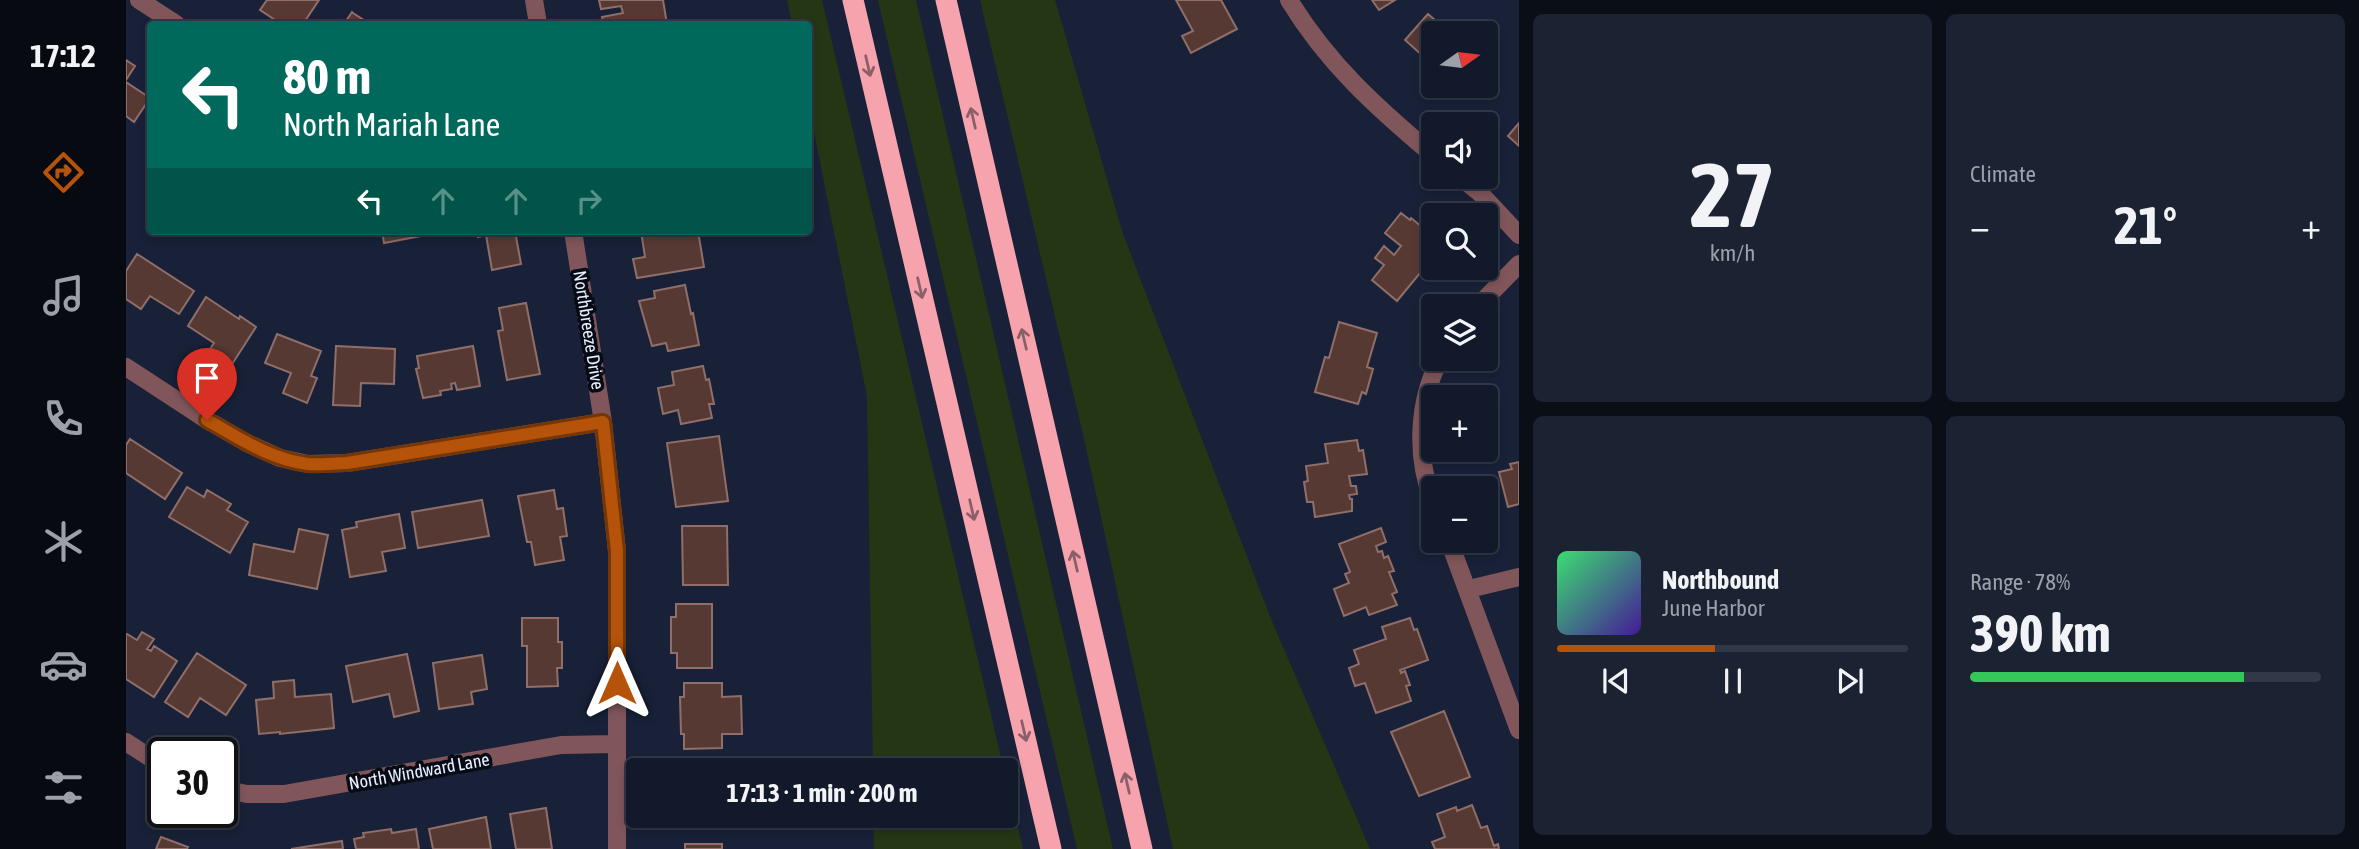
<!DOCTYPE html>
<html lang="en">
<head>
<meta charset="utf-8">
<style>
  :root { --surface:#12192a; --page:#1b2232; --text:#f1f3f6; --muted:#9ca0a8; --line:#313847; --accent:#b45309 }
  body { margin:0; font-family:"Asap Condensed",sans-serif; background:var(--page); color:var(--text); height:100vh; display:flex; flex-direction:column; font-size:26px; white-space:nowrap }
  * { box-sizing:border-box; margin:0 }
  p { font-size:23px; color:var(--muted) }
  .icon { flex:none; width:38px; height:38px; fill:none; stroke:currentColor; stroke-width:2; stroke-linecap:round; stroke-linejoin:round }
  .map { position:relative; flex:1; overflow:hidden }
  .details { display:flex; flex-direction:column; gap:14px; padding:14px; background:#0a0e17; width:840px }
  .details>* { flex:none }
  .banner { position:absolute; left:21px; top:21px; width:665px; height:214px; border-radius:7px; box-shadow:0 4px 10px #0003,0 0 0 2px var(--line); background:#00695c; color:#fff; overflow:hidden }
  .needle { width:46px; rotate:76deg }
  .fabs { position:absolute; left:1295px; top:21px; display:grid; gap:14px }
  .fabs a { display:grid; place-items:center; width:77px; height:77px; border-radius:7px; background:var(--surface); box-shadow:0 4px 10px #0003,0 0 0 2px var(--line); font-size:35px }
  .speed { position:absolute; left:21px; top:737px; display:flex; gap:14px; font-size:35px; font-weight:700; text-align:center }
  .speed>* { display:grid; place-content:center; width:91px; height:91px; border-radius:50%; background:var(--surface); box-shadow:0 4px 10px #0003,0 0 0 2px var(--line); line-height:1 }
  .speed .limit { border:4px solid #111; border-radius:10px; background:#fff; color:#111 }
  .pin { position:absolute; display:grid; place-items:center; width:60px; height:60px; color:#fff; margin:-72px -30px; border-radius:50% 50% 50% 0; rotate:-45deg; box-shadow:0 0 7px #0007 }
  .pin .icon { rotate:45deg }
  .me { position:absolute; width:77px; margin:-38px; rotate:0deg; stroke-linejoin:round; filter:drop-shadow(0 0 5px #0008) }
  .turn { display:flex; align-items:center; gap:24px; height:147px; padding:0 21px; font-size:32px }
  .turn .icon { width:91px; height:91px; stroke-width:2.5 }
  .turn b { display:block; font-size:49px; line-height:60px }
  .lanes { display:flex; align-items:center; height:66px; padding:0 21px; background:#0003; justify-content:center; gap:35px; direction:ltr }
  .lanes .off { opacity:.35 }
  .big { font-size:52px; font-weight:700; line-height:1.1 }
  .details .widget { flex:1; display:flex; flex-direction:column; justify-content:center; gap:10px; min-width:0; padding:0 24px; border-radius:10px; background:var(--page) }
  .details .dial { align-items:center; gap:0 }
  .dial b { font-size:91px; line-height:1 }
  .song { display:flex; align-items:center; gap:21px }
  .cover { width:84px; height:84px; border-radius:10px; background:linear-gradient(135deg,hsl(140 70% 55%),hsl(260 70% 35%)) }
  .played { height:7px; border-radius:4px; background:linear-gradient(90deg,var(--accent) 45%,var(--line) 45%) }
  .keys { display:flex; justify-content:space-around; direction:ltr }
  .heat { display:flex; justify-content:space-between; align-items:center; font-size:38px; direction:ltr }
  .charge { height:10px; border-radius:5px; background:linear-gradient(90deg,#34c759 78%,var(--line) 0) }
  .details .tiles { flex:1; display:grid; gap:14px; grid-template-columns:repeat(2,1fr) }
  .trip { position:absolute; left:500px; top:758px; width:392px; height:70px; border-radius:7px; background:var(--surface); box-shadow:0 4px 10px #0003,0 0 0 2px var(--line); font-weight:700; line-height:70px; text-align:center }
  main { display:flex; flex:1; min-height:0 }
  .dock { display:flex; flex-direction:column; width:126px; justify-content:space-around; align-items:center; background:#070a11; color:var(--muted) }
  .dock .icon { width:49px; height:49px }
  .dock .active { color:var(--accent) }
  .dock b { font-size:32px; color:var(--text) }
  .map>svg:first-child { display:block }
</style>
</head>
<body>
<main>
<nav class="dock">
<b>17:12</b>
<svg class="icon active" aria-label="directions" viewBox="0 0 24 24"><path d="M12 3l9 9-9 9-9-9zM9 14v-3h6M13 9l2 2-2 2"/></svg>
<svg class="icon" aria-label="music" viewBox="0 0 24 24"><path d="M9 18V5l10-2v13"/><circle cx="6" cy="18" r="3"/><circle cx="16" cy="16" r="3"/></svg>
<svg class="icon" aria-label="phone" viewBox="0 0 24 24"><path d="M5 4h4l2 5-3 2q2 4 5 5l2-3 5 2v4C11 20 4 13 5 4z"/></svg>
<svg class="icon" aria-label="climate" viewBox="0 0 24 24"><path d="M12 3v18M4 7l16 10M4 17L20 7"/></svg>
<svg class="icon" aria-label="car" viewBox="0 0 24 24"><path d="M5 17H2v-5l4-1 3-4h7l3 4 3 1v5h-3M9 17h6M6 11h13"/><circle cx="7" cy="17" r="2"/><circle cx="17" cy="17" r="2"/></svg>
<svg class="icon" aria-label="filters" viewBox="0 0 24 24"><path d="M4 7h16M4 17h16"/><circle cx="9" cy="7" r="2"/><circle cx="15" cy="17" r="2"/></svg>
</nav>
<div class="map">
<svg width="1393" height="849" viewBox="0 0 1393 849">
  <rect width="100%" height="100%" fill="#182138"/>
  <!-- green -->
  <path fill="#253615" d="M661 0H696L878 770H747L741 396 683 107 682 24H666Z
    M752 0H790L987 849H951Z
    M854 0H929L997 234 1145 619 1244 849H1047L959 443Z
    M880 779 897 849H748L747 816H880Z"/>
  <!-- building -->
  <path fill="#573934" stroke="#906e69" stroke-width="2" d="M141 0H193L177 24 147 23 149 20 134 10Z
    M473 0H537L541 24H478L476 17 497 13 495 6 475 9Z
    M1050 0H1095L1111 29 1065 53 1056 36 1067 31Z
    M1246 0H1269L1253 10Z
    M226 12 227 13 244 24H218Z
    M1302 14 1324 33H1307V65L1279 40Z
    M0 60 9 66 0 80Z
    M0 82 24 98 8 122 0 116Z
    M1393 123V146L1382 136Z
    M1275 213 1284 220 1285 218 1307 236V251L1301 259 1304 261 1271 301 1246 280 1258 265 1249 258 1258 246 1268 255 1275 246 1259 233Z
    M256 231H321L258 243Z
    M351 231H389L395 264 366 270 360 235 352 237Z
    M502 231H572L578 267 511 278 507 259 519 257 515 231 502 233Z
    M11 254 68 291 53 314 24 296 15 309 0 299V271Z
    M559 285 565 314 567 313 573 345 542 351 540 343 526 346 513 301 529 298 528 291Z
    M80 297 113 319 114 316 130 327 103 369 80 355 88 343 62 326Z
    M400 303 414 374 381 380 372 331 377 330 373 308Z
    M1213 322 1251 333 1241 367 1247 369 1240 394 1236 392 1232 404 1189 392 1199 357 1203 358Z
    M151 334 195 351 185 376 191 378 181 403 157 393 165 373 139 363Z
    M210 346 269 349 268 384 235 383 234 406 207 405Z
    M347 346 354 386 331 390 329 383 325 384 326 389 314 391 315 395 297 398 290 369 293 368 291 356Z
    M577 366 580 380 583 379 588 404H583L586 418 555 424 552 410 537 414 532 388 548 385 546 372Z
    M593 436 602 501 550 507 541 443Z
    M4 439 56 473 39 499 0 473V445Z
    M1231 440 1233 451 1237 450 1241 474 1223 476 1225 486H1230L1231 494 1223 495 1224 499H1226V511L1189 517 1187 502H1181L1178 482 1182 481 1180 466 1202 463 1199 444Z
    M1393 462V504L1382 507 1373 472 1386 469 1384 464Z
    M61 487 78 497 81 490 105 504 101 510 122 522 104 553 43 517Z
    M428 490 431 509 437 508 441 536 434 537 438 560 409 565 405 542H401L392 496Z
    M356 500 363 536 292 548 286 512Z
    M273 514 279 548 256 552 260 571 224 577 216 530 231 527 230 522Z
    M556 526H601L602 585H557Z
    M1255 528 1260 542 1250 546 1252 552 1256 551 1258 558 1262 556 1268 571 1263 572 1271 592 1266 594 1271 605 1243 615 1240 607 1218 616 1208 589 1223 583 1219 574 1224 572 1213 544Z
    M173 529 202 535 191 589 123 575 128 544 168 552Z
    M550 604H586V668H551V653H545V617H550Z
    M396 618H432V642H436V668H431L432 686 401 687V646H396Z
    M1284 618 1288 630 1291 629 1302 660 1274 670 1275 673 1279 671 1284 685 1280 686 1285 701 1250 713 1239 683 1229 686 1223 668 1233 664 1228 650 1260 639 1256 627Z
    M16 632 28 639 21 649 25 651 28 646 51 661 28 697 0 679V635L1 634 11 640Z
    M71 653 120 685 100 715 74 698 62 717 39 702Z
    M281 654 293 711 268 717 263 694 227 702 220 666Z
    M356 655 361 689 345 692 347 704 313 709 307 663Z
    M168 680 169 697 205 694 208 728 154 734V732L133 734 130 700 148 698 147 682Z
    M558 683H596V697L615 696 616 734H596V748L558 749V734H555L554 697H558Z
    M1318 711 1344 777 1293 796 1265 732Z
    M559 763H596V770H559Z
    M1346 805 1355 828 1361 826 1368 846 1372 844 1373 849H1309L1306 842 1319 837 1311 814 1330 807 1331 811Z
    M420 808 426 849H390L384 814Z
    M559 816H597V828L559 829Z
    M360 817 365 849H307L303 829Z
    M265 829 266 833 290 829 293 849H230L228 839 238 837 237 833Z
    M35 837 62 847 61 849H30Z
    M216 841 217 849H165Z
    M559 844H596V849H559Z"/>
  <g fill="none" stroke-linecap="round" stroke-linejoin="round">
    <!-- minor -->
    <path stroke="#80565a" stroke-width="18" d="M13 0 50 24
      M408 0 412 24
      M1163 0C1202 64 1250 107 1307 155
      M1334 177 1354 193 1393 235
      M447 231 477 422 491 551V849
      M1352 306 1393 264
      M0 367 81 420 121 443 154 458 182 464 221 463 477 422
      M1307 501C1289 456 1292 401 1314 359
      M1323 541 1393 730
      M1343 589 1393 577
      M0 742 37 766
      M96 789 121 794H158L435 745 490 744"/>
    <!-- highway -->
    <path stroke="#f7a3ad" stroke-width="21" d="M727 0 925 849
      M820 0 1016 849"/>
  </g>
  <!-- one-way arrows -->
  <defs><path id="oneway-shaft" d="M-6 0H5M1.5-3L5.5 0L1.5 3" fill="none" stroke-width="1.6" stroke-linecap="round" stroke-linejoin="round" transform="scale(1.75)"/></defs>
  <g stroke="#8b5f69">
    <use href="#oneway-shaft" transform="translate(742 66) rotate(77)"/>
    <use href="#oneway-shaft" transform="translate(847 118) rotate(-103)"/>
    <use href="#oneway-shaft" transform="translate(794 288) rotate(77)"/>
    <use href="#oneway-shaft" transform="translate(898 339) rotate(-103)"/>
    <use href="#oneway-shaft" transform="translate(846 510) rotate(77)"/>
    <use href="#oneway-shaft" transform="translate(949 561) rotate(-103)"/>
    <use href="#oneway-shaft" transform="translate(898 731) rotate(77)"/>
    <use href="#oneway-shaft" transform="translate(1001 783) rotate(-103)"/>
  </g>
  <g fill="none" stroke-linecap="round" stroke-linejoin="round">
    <!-- route casing -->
    <g stroke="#753606" stroke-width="18">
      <path id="route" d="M81 420C113 438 145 460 182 464 195 465 208 463 221 463L477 422 491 551V683"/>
    </g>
    <!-- route -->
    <use href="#route" stroke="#b45309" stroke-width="12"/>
  </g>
  <g text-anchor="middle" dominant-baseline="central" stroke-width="7" stroke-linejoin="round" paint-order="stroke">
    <!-- street labels -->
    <g font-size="18" fill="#e8f0ff" stroke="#070b15">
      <text transform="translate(463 330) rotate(81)">Northbreeze Drive</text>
      <text transform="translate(293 771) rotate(-10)">North Windward Lane</text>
    </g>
  </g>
</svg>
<div class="fabs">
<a><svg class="needle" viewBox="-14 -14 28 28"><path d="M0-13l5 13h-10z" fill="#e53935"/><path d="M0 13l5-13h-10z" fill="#9ca0a8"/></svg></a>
<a><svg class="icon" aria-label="sound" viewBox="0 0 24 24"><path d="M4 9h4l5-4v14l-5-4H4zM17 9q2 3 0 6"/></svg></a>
<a><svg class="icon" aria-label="search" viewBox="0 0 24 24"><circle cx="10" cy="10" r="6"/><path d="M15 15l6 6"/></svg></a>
<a><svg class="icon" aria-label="layers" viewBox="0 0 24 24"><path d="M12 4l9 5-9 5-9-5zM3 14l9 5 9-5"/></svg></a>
<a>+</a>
<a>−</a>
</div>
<div class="speed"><div class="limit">30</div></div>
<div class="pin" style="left:81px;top:420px;background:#d93025"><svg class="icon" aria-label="arrive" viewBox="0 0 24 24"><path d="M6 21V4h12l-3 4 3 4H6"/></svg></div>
<svg class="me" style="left:491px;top:683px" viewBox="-20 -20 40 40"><path d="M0-17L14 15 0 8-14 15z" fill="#b45309" stroke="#fff" stroke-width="4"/></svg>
<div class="trip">17:13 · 1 min · 200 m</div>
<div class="banner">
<div class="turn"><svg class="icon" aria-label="left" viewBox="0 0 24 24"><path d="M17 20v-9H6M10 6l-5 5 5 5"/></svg><div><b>80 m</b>North Mariah Lane</div></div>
<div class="lanes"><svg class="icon" aria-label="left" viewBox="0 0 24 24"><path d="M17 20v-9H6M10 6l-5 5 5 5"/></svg><svg class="icon off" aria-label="ahead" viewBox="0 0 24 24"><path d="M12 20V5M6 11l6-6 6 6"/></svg><svg class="icon off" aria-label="ahead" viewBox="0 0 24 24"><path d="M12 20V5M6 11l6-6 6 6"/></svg><svg class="icon off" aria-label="right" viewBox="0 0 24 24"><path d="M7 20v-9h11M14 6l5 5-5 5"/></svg></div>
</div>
</div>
<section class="details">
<div class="tiles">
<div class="widget dial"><b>27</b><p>km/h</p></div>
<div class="widget"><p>Climate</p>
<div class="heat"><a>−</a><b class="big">21°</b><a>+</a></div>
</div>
<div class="widget">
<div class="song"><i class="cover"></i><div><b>Northbound</b><p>June Harbor</p></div></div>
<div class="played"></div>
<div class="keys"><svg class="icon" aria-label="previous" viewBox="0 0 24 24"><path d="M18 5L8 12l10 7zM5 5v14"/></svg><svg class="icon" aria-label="pause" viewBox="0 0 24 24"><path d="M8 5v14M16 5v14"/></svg><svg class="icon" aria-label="next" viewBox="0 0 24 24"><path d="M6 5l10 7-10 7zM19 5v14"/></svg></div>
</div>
<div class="widget"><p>Range · 78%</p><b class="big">390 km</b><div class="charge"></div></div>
</div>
</section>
</main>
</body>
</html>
